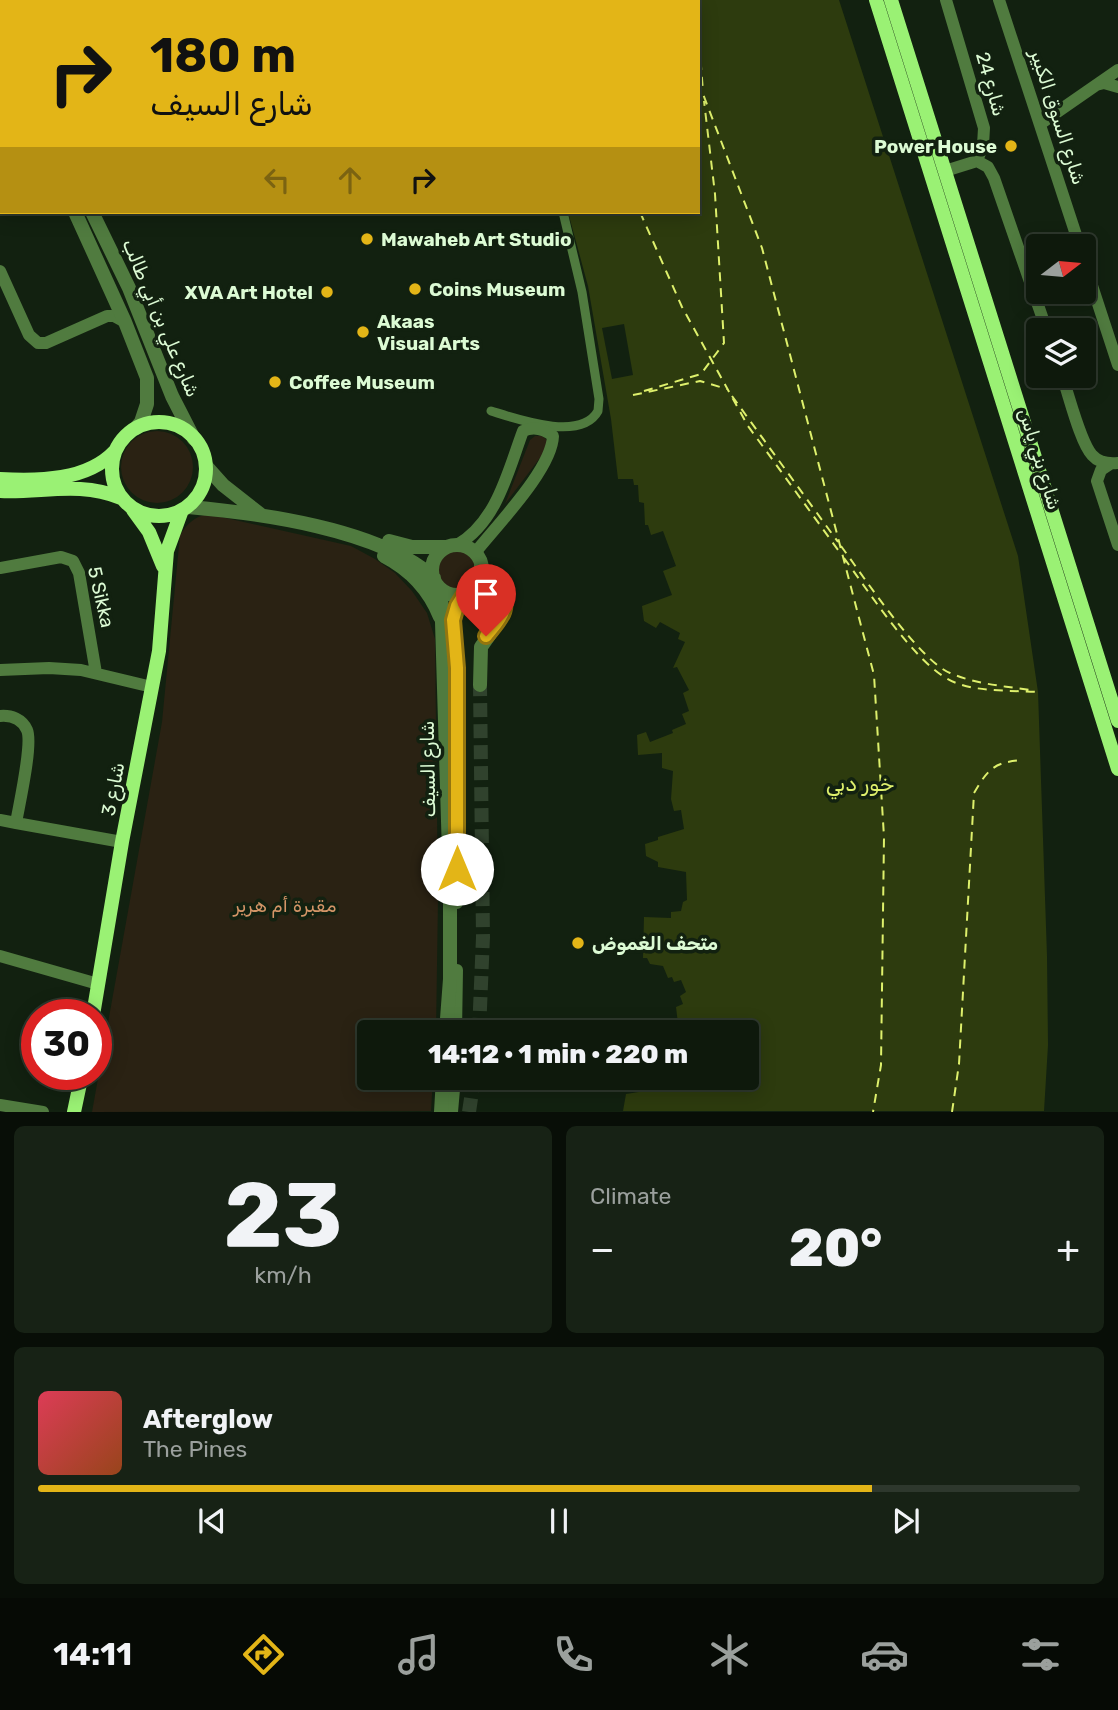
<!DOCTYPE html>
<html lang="en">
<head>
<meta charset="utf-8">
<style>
  :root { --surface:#0e190c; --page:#172215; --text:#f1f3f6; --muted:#9ba09d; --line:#2e382d; --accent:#e3b517 }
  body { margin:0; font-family:Rubik,Vazirmatn,sans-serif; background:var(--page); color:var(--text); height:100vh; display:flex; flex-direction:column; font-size:26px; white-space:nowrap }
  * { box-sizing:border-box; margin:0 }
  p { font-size:23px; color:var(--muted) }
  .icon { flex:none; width:38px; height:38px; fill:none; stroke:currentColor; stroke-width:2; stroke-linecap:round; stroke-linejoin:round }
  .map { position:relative; height:1112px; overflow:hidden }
  .details { display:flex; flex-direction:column; gap:14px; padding:14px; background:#080e07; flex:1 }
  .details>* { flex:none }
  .hud { position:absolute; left:0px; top:0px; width:700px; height:214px; box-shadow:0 4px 18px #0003,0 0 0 2px var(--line); background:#e3b517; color:#111; overflow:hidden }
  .needle { width:46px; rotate:74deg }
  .buttons { position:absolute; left:1026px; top:234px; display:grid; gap:14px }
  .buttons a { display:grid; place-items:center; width:70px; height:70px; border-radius:7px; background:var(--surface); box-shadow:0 4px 18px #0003,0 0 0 2px var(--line); font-size:35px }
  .speed { position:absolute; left:21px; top:999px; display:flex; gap:14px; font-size:35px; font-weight:700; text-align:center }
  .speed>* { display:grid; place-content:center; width:91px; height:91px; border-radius:50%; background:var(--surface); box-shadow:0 4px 18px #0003,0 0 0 2px var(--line); line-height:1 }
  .speed .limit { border:10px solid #d22; background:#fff; color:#111 }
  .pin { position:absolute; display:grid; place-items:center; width:60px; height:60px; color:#fff; margin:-72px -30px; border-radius:50% 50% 50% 0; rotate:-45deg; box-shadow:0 0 7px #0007 }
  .pin .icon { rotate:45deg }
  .me { position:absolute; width:77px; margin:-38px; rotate:0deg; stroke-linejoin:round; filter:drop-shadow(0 0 5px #0008) }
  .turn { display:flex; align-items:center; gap:24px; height:147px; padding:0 35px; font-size:32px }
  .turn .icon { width:91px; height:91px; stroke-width:2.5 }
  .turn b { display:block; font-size:49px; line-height:60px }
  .lanes { display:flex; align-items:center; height:66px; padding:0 35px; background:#0003; justify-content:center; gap:35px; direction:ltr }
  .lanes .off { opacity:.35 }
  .big { font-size:52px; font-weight:800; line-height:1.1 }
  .details .tile { flex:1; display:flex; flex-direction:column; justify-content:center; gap:10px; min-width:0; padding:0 24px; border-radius:10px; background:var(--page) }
  .details .dial { align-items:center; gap:0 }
  .dial b { font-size:91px; line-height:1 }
  .song { display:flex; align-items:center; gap:21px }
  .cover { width:84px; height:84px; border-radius:10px; background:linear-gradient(135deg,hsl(350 70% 55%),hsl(20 70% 35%)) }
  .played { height:7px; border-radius:4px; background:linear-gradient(90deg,var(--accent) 80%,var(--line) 80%) }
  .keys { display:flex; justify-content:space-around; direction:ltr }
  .heat { display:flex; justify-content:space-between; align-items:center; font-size:38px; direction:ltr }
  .details .tiles { flex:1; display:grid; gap:14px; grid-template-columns:1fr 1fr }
  .tile:last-child { grid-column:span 2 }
  .trip { position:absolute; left:357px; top:1020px; width:402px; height:70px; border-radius:7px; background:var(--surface); box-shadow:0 4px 18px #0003,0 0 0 2px var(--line); font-weight:800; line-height:70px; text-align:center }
  .menu { display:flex; height:112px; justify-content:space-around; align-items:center; background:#060a05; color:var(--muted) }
  .menu .icon { width:49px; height:49px }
  .menu .selected { color:var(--accent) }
  .menu b { font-size:32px; color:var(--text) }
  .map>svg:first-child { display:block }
</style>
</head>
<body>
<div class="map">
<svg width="1118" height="1112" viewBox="0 0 1118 1112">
  <rect width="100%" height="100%" fill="#122110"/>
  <!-- green -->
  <path fill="#2a2213" d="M121 467a36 36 0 1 1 72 0a36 36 0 1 1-72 0Z
    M535 436H542L547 440 546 450 505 504 530 440Z
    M208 514 351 546 375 559 395 573 412 591 427 613 435 639 438 899 436 1032H369V1078H433L431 1111 92 1112 162 722 180 535C188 523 194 517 208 514Z
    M436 570a21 21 0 1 1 42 0a21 21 0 1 1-42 0Z"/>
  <!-- water -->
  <path fill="#2d3b0e" d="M510 0H839L1018 556 1038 692 1047 956 1048 1045 1044 1111H623L626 1094 645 1091V1085L677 1084 678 1078H747V1032H679L676 1007 683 1004 680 996 686 992 681 980 674 982 672 977 668 978 663 966 650 964 647 958H643L644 917 671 918V912L681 911 683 902 687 900 686 872 658 867V862L646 856 645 844 658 840V837L684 829 681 810 674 811 671 799 673 771 662 768V753L638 755 637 735 646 732 650 742 673 733 672 730 686 724 682 714 689 711 683 693 689 690 677 667 673 668 685 642 678 639 680 633 660 622 656 628 644 621 642 606 672 595 663 571 676 566 663 531 651 535 648 525H645L644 503 639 502 638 485H634L633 479H618L611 419 588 286 568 212H698V2Z"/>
  <!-- pier -->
  <path fill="#122110" d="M624 324 633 375 612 379 602 328Z"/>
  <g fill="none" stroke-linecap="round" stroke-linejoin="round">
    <!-- ferry -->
    <path stroke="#def06c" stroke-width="2" stroke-dasharray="9 7" stroke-linecap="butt" d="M559 0V2
      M656 0 657 2
      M696 0 697 2
      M698 29 703 91
      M698 81 762 248 874 675 884 837 881 1065 873 1112
      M640 212 682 307 748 426 841 554
      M644 391 701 374 724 343 715 194 704 101
      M633 395 700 381 727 389
      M732 396 838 542
      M841 546C863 576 920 661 950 673 975 684 1003 686 1030 690
      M844 558C869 592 912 658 946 678 970 693 1011 690 1038 692
      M952 1112 959 1064 974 793C988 769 994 762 1023 760"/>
    <!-- tertiary-tunnel -->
    <path stroke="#30422d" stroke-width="14" stroke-dasharray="14 7" stroke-linecap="butt" d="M479 1032 483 937 480 685
      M469 1112 474 1078"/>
    <!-- pedestrian -->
    <path stroke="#507b3f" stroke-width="9" d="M501 0V2
      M491 411C517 419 581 442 598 411L599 399 582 292 563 212"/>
    <!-- minor -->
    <path stroke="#507b3f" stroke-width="12" d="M946 0 984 128 983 145 977 161
      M999 0 1080 247
      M0 78 2 79
      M1096 85 1104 83 1118 87
      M1040 124 1118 70
      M977 161 988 167 994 178 1047 331
      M945 171 977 161
      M0 208H2
      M1083 258 1118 365
      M0 271 29 335 38 343H46L107 316H114L125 322
      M1062 376C1069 395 1080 442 1092 455 1099 463 1108 464 1118 463
      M1110 464 1101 470 1097 481 1118 545
      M457 545C497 522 508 471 523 431 534 426 544 429 553 436 552 469 497 525 475 553
      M0 568 61 557 73 561 79 573 96 673
      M0 670 49 668 81 670 152 687
      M0 716C11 715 22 719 27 730 33 744 19 805 16 823L0 820
      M16 823 122 842
      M457 903V668L453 620 457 606 465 593
      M0 956 98 984
      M456 1032 457 970
      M0 1105 43 1112
      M452 1112 455 1078"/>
    <!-- tertiary -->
    <path stroke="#507b3f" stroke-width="14" d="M0 14 2 18
      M0 55 2 59
      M75 212 125 322 147 378V404L141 422 136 428
      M92 212 129 288 172 396 194 439
      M206 466 223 485 260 514
      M188 507C259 513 380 529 434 578
      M389 541 412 547H446
      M432 570a25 25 0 1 1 50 0a25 25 0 1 1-50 0Z
      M384 556C411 570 429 589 440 617
      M441 589 450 887V979L446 1032
      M480 685 481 647 504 614 505 607 502 594 481 566
      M441 1112 443 1078"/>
    <!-- secondary -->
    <path stroke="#9af174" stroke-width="14" d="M876 0 1118 769
      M891 0 1118 721
      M112 469a47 47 0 1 1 94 0a47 47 0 1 1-94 0Z
      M0 479C39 481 87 481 115 451
      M0 491C43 493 79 481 121 498
      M133 510 149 532 163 566
      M93 1015 122 842 159 651 167 551 182 510
      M74 1112 82 1074"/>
  </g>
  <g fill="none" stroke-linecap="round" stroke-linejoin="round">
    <!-- route casing -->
    <g stroke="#94760f" stroke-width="18">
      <path id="route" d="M457 869V668L453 620 457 606 465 593 482 587 497 589C514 607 498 621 486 636"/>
    </g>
    <!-- route -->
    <use href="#route" stroke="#e3b517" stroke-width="12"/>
  </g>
  <!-- markers -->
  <g fill="#e3b517" stroke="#122110" stroke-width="2.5">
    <circle cx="1011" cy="146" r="7"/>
    <circle cx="367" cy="239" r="7"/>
    <circle cx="415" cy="289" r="7"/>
    <circle cx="327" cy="292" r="7"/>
    <circle cx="363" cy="332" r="7"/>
    <circle cx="275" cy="382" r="7"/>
    <circle cx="578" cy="943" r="7"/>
  </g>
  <g text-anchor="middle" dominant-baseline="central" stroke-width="7" stroke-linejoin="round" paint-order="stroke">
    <!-- street labels -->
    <g font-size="19" fill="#dcfbd4" stroke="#122110">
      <text transform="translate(991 84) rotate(74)">شارع 24</text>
      <text transform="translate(1058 117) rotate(72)">شارع السوق الكبير</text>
      <text transform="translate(161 318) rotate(67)">شارع علي بن أبي طالب</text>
      <text transform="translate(1040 459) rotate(73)">شارع بني ياس</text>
      <text transform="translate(101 597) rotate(77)">5 Sikka</text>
      <text transform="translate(428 769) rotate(-91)">شارع السيف</text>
      <text transform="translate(113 789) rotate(-79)">شارع 3</text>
    </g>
    <!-- poi labels -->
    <g font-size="19" font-weight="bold" fill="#dcfbd4" stroke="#122110" text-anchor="start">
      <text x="997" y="146" text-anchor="end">Power House</text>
      <text x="381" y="239">Mawaheb Art Studio</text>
      <text x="429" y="289">Coins Museum</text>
      <text x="313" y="292" text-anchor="end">XVA Art Hotel</text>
      <text x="377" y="321">Akaas<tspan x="377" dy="22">Visual Arts</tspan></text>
      <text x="289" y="382">Coffee Museum</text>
      <text x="592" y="943">متحف الغموض</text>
    </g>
    <!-- park labels -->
    <g font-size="19" fill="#d39567" stroke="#122110">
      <text x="285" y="905">مقبرة أم هرير</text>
    </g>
    <!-- water labels -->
    <g font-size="21" font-style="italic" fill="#def06c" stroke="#122110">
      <text x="860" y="783">خور دبي</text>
    </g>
  </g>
</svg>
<div class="buttons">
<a><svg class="needle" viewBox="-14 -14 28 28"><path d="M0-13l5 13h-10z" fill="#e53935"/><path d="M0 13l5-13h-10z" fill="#9ba09d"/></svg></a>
<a><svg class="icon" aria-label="layers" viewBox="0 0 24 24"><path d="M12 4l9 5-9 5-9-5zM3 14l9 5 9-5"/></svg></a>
</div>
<div class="speed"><div class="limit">30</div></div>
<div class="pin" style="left:486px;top:636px;background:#d93025"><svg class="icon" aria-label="arrive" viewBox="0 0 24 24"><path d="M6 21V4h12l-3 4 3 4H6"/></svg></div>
<svg class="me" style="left:457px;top:869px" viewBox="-20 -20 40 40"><circle r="19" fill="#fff"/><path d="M0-13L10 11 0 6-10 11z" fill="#e3b517"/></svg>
<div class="trip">14:12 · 1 min · 220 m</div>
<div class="hud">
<div class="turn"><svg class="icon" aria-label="right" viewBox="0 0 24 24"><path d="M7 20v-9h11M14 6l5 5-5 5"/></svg><div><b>180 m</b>شارع السيف</div></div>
<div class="lanes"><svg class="icon off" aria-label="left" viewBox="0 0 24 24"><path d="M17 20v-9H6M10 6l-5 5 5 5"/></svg><svg class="icon off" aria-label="ahead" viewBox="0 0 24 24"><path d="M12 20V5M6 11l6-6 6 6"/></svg><svg class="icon" aria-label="right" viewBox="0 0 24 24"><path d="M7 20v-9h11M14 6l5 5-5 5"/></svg></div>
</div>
</div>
<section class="details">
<div class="tiles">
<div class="tile dial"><b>23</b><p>km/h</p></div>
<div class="tile"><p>Climate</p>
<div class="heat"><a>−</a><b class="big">20°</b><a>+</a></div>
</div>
<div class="tile">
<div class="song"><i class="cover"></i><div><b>Afterglow</b><p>The Pines</p></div></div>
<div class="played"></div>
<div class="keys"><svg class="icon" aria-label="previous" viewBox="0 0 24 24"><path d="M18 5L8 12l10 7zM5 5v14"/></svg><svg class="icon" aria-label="pause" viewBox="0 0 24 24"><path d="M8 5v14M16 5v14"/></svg><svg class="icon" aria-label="next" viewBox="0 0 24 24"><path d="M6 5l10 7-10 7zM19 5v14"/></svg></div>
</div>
</div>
</section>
<nav class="menu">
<b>14:11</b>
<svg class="icon selected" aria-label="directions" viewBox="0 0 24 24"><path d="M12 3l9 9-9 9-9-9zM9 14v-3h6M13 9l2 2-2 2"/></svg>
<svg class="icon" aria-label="music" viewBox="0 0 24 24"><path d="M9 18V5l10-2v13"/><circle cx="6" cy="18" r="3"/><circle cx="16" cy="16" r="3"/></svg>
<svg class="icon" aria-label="phone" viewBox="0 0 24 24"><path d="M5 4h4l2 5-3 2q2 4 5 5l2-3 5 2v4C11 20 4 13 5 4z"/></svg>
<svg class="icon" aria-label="climate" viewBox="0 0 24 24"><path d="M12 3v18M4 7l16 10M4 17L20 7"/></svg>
<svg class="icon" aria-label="car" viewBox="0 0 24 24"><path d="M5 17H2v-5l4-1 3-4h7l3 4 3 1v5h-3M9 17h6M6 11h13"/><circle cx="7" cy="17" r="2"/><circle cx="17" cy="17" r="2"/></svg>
<svg class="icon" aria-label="filters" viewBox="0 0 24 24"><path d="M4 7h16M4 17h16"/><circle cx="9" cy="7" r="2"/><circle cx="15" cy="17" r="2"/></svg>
</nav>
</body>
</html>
